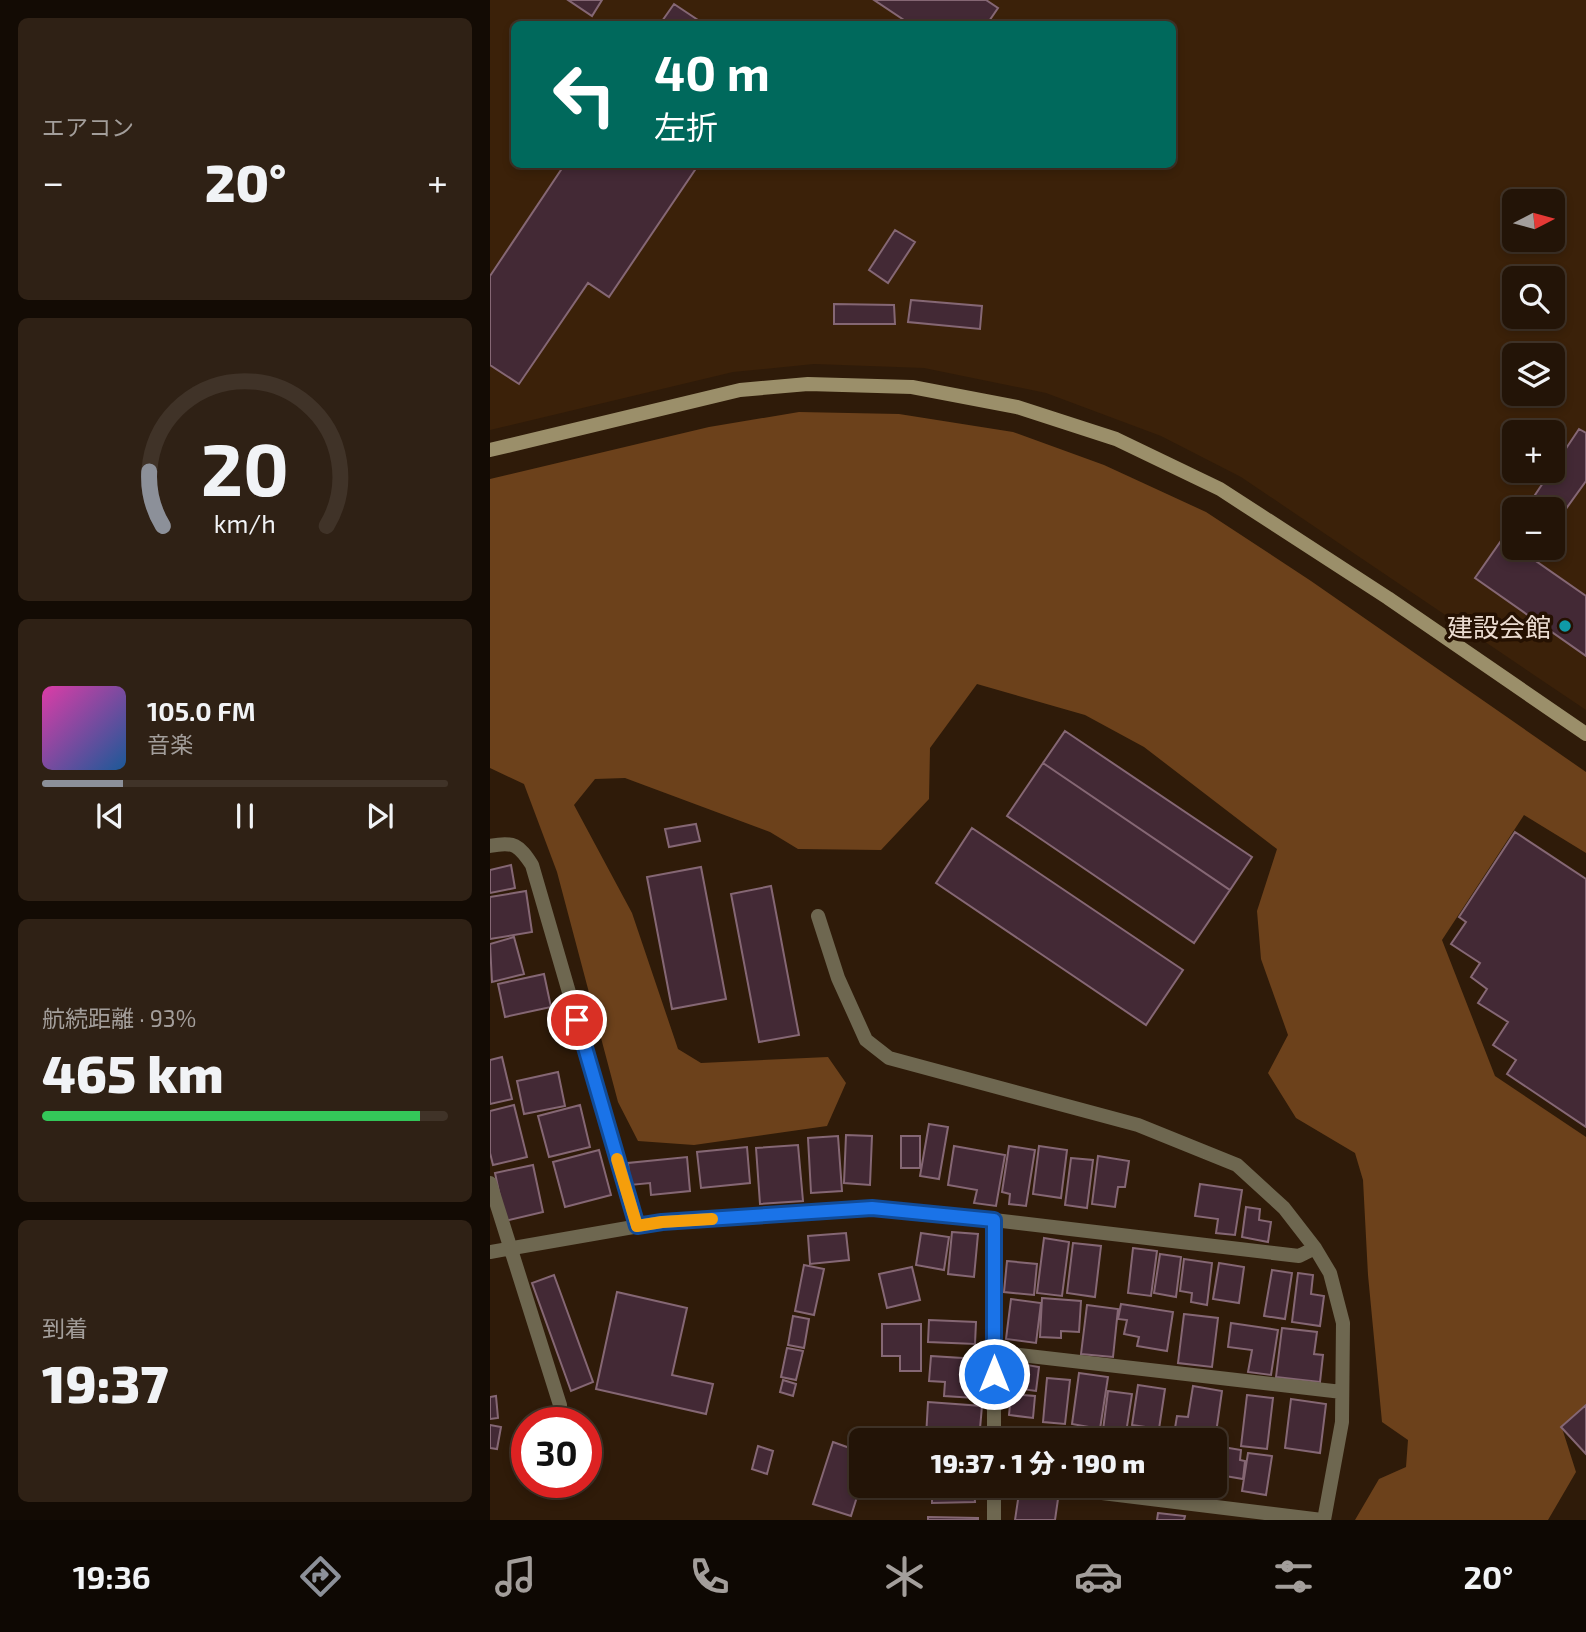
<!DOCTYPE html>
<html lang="ja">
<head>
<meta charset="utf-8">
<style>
  :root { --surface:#231407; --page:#2f2115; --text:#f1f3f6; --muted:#a39e9b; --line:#403328; --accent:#8c9099 }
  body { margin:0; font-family:"Exo 2","Noto Sans JP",sans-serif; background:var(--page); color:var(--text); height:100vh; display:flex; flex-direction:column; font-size:26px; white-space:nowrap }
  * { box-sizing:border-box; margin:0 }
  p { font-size:23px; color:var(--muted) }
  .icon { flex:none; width:38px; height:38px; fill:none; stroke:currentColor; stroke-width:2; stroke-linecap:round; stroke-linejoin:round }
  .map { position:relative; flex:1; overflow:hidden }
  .side { display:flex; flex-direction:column; gap:18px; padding:18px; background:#130b04; width:490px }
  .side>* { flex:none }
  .banner { position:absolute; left:21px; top:21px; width:665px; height:147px; border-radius:10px; box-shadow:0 4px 10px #0003,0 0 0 2px var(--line); background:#00695c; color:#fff; overflow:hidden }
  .needle { width:46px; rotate:84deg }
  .controls { position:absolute; left:1012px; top:189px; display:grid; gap:14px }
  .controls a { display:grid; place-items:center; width:63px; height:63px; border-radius:10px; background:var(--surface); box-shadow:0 4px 10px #0003,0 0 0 2px var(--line); font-size:35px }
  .speed { position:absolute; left:21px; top:1407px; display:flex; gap:14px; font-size:35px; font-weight:700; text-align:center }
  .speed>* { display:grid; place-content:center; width:91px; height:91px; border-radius:50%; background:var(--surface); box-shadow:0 4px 10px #0003,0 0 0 2px var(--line); line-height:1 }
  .speed .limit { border:10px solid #d22; background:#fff; color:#111 }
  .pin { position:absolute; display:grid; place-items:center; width:60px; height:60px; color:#fff; margin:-30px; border:4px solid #fff; border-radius:50%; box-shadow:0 2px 7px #0007 }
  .me { position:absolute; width:77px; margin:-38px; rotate:0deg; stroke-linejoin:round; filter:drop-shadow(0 0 5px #0008) }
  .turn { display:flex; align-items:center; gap:24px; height:147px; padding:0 28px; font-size:32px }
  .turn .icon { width:91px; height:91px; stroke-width:2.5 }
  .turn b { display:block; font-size:49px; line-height:60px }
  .big { font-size:52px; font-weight:800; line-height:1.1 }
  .side .tile { flex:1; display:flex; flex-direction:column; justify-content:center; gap:10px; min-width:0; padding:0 24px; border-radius:10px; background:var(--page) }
  .side .dial { align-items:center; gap:0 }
  .dial svg { height:182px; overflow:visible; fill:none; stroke:var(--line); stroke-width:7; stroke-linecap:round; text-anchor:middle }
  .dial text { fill:var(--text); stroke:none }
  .song { display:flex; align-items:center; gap:21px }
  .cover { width:84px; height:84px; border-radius:10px; background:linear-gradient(135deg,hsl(320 70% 55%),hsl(210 70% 35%)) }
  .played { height:7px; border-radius:4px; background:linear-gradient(90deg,var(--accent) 20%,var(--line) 20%) }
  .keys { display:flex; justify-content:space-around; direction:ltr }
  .heat { display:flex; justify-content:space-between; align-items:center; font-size:38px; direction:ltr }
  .charge { height:10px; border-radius:5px; background:linear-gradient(90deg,#34c759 93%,var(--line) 0) }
  .trip { position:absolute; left:359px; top:1428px; width:378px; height:70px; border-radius:10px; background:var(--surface); box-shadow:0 4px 10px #0003,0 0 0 2px var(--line); font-weight:800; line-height:70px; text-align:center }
  .menu { display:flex; height:112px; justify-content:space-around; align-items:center; background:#0e0803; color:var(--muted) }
  .menu .icon { width:49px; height:49px }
  .menu .selected { color:var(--accent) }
  .menu b { font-size:32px; color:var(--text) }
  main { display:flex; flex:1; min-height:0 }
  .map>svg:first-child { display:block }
</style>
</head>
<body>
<main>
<section class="side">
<div class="tile"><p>エアコン</p>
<div class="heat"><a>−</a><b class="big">20°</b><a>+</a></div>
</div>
<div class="tile dial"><svg viewBox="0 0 100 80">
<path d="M14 69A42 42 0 1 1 86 69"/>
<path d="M14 69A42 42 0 0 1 8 45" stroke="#8c9099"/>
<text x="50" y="56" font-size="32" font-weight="700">20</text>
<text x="50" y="72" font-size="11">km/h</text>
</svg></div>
<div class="tile">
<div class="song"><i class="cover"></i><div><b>105.0 FM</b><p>音楽</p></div></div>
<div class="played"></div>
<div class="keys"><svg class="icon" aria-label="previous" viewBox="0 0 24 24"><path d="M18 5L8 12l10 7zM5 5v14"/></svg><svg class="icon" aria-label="pause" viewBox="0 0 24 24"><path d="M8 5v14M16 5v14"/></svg><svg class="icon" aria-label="next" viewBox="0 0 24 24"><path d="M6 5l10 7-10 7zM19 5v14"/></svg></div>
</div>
<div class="tile"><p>航続距離 · 93%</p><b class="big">465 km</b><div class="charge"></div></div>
<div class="tile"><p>到着</p><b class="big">19:37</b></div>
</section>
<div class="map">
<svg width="1096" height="1520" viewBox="0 0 1096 1520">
  <rect width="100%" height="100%" fill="#2f1b09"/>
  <!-- built -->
  <path fill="#3b2109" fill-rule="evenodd" d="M0 0H1096V710L751 477 671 436 556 393 434 368 324 364 243 372 0 430ZM24 24H682V164H24ZM1024 201H1062V240H1024ZM1024 278H1062V317H1024ZM1024 355H1062V394H1024ZM1024 432H1062V471H1024ZM1024 509H1062V548H1024Z"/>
  <!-- forest -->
  <path fill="#6c411b" d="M309 412 409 414 523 432 614 465 716 512 821 581 1096 772V853L1034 815 952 940 1005 1076 1096 1137V1406L1072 1428 1086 1472 1058 1520H865L889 1479 916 1467 918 1440 892 1422 878 1275 873 1180 865 1153 806 1118 778 1073 798 1035 771 959 767 911 787 849 654 747 595 715 487 684 440 748 439 799 391 850 308 849 280 832 135 778 105 779 84 805 142 913 188 1049 211 1063 338 1057 356 1083 337 1126 204 1145 148 1141 128 1102 67 872 34 784 0 768V479L219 427Z"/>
  <!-- building -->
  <path fill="#432935" stroke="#856774" stroke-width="2" d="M78 0H112L102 16Z
    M384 0H496L508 8 497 24H420Z
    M184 4 214 24H170Z
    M75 164H209L119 297 98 283 29 384 0 365V276Z
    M405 230 425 242 398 283 379 270Z
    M421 300 492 306 490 329 418 322Z
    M344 304 404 305 405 324H344Z
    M1089 429 1096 433V481L1073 513 1045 495Z
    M1013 538 1096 596V656L985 578Z
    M575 731 762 857 740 890 553 763Z
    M553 763 740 890 704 943 517 816Z
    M206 824 210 841 179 847 175 829Z
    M482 828 693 970 656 1025 446 883Z
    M1025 832 1096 879V1127L1017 1074 1026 1060 1003 1045 1018 1022 988 1003 997 989 981 977 990 963 961 944 976 922 969 917Z
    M21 865 25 888 0 893V870Z
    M211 867 236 999 182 1009 157 877Z
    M281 886 309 1035 269 1042 241 894Z
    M36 891 42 932 0 939V897Z
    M24 937 34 974 2 982 0 944Z
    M54 974 61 1007 15 1017 8 984Z
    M12 1057 22 1099 0 1104V1060Z
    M68 1072 75 1106 34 1114 27 1081Z
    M24 1105 37 1157 3 1165 0 1153V1111Z
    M90 1105 100 1147 59 1157 48 1116Z
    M439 1124 458 1127 449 1179 430 1176Z
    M356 1135 382 1136 380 1185 354 1183Z
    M348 1136 352 1191 321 1193 318 1138Z
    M411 1136H430V1168H411Z
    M308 1145 313 1201 270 1204 266 1148Z
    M464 1146 515 1155 506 1206 484 1203 487 1190 458 1185Z
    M519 1146 545 1150 536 1206 519 1204 520 1194 512 1192Z
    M549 1146 577 1150 571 1198 543 1194Z
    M257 1147 260 1183 211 1188 207 1152Z
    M109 1150 121 1195 75 1207 63 1162Z
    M608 1156 639 1161 635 1187H628L625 1207 602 1204Z
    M197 1157 200 1191 161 1195 160 1183 140 1185 138 1163Z
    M581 1158 603 1160 597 1208 575 1205Z
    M43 1165 53 1212 15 1221 5 1173Z
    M710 1184 752 1190 745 1235 726 1233 728 1219 705 1216Z
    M756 1207 770 1209 769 1220 781 1222 778 1242 752 1237Z
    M462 1232 488 1234 484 1277 458 1274Z
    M356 1233 359 1260 320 1264 318 1236Z
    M431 1233 459 1237 454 1270 426 1265Z
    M554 1238 579 1242 572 1296 547 1293Z
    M583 1243 611 1246 605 1297 577 1293Z
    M643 1248 667 1251 661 1296 638 1293Z
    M670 1254 691 1257 686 1297 664 1293Z
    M694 1259 722 1263 717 1305 701 1302 702 1293 690 1291Z
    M517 1261 547 1264 544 1295 514 1292Z
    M729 1263 754 1267 749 1303 723 1299Z
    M314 1265 334 1269 324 1315 305 1311Z
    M422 1267 430 1300 397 1308 389 1274Z
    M782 1270 802 1273 795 1319 774 1316Z
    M808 1273 823 1275 821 1294 834 1296 830 1326 802 1322Z
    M64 1275 103 1382 81 1391 42 1283Z
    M127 1292 197 1308 182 1375 223 1384 216 1414 106 1389Z
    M552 1298 591 1301 589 1332 571 1331V1338L550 1337Z
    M521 1299 551 1303 546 1343 516 1339Z
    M631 1304 683 1312 677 1351 647 1346 649 1337 634 1334 637 1320 628 1319Z
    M597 1305 628 1309 623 1357 591 1354Z
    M694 1314 728 1318 722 1367 688 1363Z
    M303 1316 319 1319 314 1348 298 1345Z
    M439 1320 486 1322 485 1344 438 1342Z
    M741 1323 788 1330 781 1375 758 1372 762 1350 738 1347Z
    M392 1324H431V1371H410V1356H392Z
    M792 1328 827 1332 824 1354 833 1355 830 1382 786 1377Z
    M297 1348 313 1351 306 1380 291 1377Z
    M441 1356 488 1359 485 1398 454 1396 455 1382 439 1381Z
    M519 1362 549 1367 546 1391 516 1387Z
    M589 1373 618 1377 610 1429 582 1424Z
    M557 1378 580 1380 575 1424 553 1422Z
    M293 1380 306 1384 303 1396 290 1392Z
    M648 1385 675 1389 669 1429 642 1425Z
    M703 1386 732 1391 725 1440 684 1434 687 1416 698 1417Z
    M618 1391 642 1394 636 1433 613 1430Z
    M521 1394 545 1396 543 1418 519 1415Z
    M757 1395 783 1398 777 1449 751 1446Z
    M6 1396 8 1418 0 1419V1397Z
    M801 1399 836 1404 830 1453 795 1448Z
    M438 1402 492 1406 489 1440H460L436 1437Z
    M1096 1405V1454L1071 1427Z
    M0 1425 11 1427 7 1449 0 1448Z
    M528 1431 567 1436V1440H527Z
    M583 1433 621 1439V1440H582Z
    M343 1442 371 1452V1484L361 1516 323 1504Z
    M268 1446 283 1451 277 1474 262 1469Z
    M733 1447 751 1450 750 1460 755 1461 753 1479 729 1475Z
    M758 1453 782 1456 776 1495 752 1491Z
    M724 1454 729 1455 725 1488 703 1486H724Z
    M442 1486H484L485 1502 442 1503Z
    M529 1493 568 1499 565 1520H525Z
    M668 1513 695 1516 694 1520H667Z
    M438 1517 488 1518V1520H438Z"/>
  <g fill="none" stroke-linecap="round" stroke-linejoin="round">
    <!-- street -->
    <path stroke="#6e6750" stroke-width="14" d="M0 846C24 841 29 845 42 865L147 1226
      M328 916 348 978 376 1040 399 1058 648 1125 747 1165 794 1208 825 1248 840 1273 853 1323 852 1422 834 1520
      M0 1183 70 1405
      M504 1220V1440
      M0 1252 172 1222 382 1208 504 1220 809 1256 825 1248
      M504 1352 852 1392
      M504 1486V1520
      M555 1486 832 1520"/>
    <!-- secondary -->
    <path stroke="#9b8f6a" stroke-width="14" d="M0 450 250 390 318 384 422 387 527 407 626 439 730 489 898 598 1096 734"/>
  </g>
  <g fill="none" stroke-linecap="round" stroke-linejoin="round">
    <!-- route casing -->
    <g stroke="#114b97" stroke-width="18">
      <path id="route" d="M87 1020 147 1226 172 1222 382 1208 504 1220V1374"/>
    </g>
    <!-- route -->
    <use href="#route" stroke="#1a73e8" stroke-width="12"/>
    <!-- slow -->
    <path stroke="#f59e0b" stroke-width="12" d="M127 1159 147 1226 172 1222 222 1219"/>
  </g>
  <!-- markers -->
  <circle fill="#0f9aa8" stroke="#251102" stroke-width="2.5" cx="1075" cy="626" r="7"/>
  <g text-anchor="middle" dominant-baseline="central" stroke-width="7" stroke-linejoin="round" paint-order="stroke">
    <!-- poi labels -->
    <g font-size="26" fill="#ebdcd1" stroke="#251102" text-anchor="end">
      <text x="1061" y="626">建設会館</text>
    </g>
  </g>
</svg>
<div class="controls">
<a><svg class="needle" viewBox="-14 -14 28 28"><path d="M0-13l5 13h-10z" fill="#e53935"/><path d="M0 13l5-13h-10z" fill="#a39e9b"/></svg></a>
<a><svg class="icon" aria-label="search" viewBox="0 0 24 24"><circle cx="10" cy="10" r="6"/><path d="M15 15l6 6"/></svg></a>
<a><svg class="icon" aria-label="layers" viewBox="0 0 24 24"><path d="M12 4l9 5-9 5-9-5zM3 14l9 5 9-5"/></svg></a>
<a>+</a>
<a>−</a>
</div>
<div class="speed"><div class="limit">30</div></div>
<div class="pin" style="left:87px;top:1020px;background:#d93025"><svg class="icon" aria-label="arrive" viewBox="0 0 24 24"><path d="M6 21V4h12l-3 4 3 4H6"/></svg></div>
<svg class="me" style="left:504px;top:1374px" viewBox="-20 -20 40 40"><circle r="17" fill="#1a73e8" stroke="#fff" stroke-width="3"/><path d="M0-11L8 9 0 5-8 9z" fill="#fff"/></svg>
<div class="trip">19:37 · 1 分 · 190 m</div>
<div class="banner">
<div class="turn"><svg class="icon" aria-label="left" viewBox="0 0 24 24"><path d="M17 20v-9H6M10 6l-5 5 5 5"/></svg><div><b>40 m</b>左折</div></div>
</div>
</div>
</main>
<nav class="menu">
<b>19:36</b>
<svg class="icon selected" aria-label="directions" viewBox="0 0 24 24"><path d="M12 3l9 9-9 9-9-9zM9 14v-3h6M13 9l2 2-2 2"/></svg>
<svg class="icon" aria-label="music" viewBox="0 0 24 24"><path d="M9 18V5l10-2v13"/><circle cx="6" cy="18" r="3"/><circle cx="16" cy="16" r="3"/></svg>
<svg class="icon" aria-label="phone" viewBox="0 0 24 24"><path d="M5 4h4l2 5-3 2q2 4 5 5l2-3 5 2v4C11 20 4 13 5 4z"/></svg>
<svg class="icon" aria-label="climate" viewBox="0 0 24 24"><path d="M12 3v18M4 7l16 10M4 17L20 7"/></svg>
<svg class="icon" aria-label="car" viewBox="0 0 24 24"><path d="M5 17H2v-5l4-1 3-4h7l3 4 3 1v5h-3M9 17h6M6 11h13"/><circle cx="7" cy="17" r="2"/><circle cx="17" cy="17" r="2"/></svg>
<svg class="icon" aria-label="filters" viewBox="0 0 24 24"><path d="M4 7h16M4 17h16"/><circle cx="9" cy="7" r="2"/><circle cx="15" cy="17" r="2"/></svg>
<b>20°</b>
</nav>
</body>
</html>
